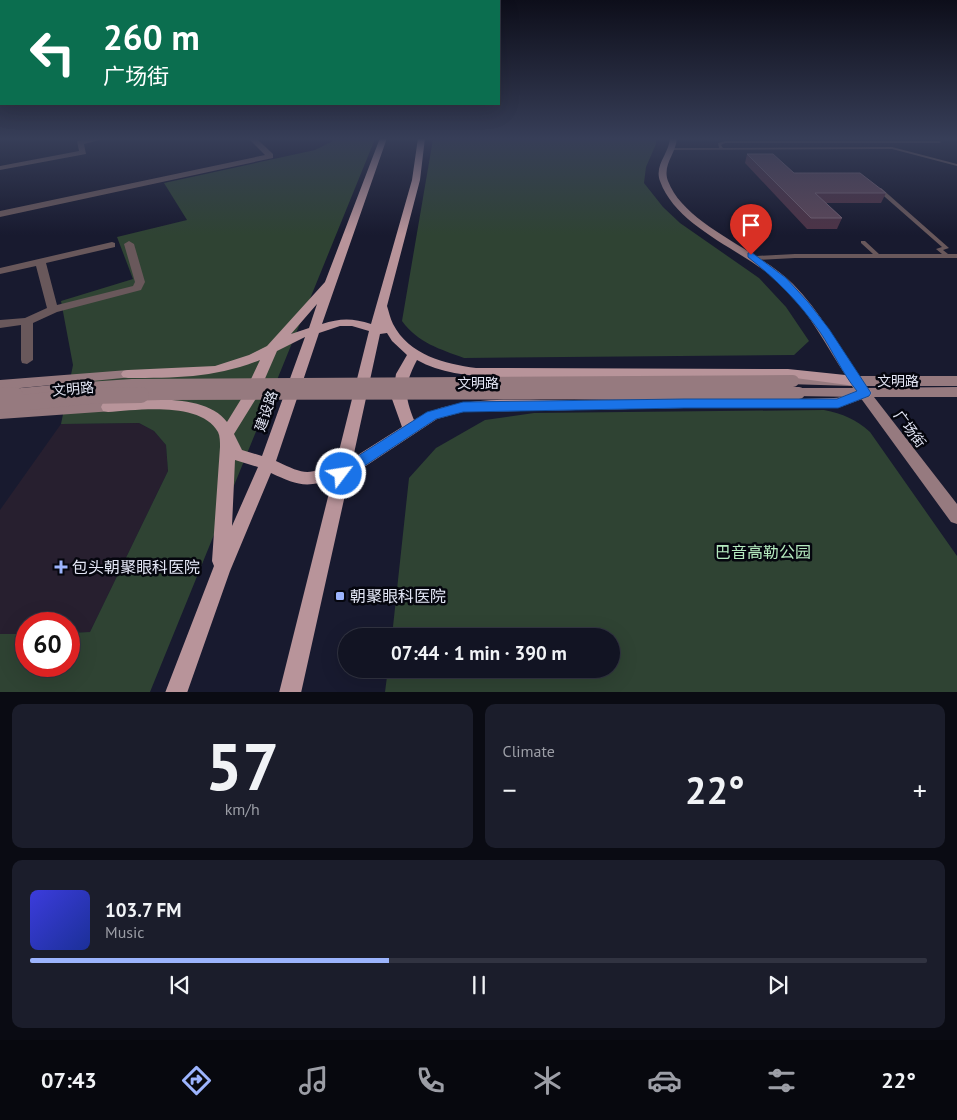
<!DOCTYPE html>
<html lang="en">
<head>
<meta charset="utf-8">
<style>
  :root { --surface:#121423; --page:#1b1d2b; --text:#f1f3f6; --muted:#9c9ea6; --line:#313341; --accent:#9cb4fd }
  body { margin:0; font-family:"PT Sans","Noto Sans SC",sans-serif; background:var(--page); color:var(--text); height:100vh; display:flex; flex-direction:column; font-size:19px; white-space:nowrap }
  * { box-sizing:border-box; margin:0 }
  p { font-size:16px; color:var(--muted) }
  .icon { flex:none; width:28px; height:28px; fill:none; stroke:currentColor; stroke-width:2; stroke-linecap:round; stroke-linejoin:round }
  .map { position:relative; height:692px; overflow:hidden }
  .details { display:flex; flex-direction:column; gap:12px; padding:12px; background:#0a0b13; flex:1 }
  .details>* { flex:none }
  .top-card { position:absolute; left:0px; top:0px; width:500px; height:105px; box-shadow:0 5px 20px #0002,0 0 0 1px var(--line); background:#0b6e4f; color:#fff; overflow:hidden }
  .speed { position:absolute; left:15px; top:612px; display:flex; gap:10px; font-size:25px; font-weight:700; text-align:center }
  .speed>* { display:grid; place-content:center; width:65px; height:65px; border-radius:50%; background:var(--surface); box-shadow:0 5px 20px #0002,0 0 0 1px var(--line); line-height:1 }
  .speed .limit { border:8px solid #d22; background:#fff; color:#111 }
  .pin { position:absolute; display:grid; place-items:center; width:42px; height:42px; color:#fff; margin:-51px -21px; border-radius:50% 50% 50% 0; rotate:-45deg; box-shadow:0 0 5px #0007 }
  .pin .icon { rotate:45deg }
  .me { position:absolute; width:55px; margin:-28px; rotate:59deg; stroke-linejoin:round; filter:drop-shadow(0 0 4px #0008) }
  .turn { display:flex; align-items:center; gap:18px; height:105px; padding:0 20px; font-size:22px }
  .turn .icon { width:65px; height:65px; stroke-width:2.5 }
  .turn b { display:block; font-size:35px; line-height:42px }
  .big { font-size:38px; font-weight:600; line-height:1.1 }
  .details .tile { flex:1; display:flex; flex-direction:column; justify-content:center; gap:8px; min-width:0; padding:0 18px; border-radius:10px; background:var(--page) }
  .details .dial { align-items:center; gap:0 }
  .dial b { font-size:65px; line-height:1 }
  .song { display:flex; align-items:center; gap:15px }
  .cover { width:60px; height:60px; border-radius:8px; background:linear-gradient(135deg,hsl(240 70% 55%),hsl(230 70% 35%)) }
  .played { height:5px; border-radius:2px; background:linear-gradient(90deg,var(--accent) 40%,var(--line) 40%) }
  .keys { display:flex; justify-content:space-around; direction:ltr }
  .heat { display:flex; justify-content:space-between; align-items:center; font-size:28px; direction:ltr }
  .details .tiles { flex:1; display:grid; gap:12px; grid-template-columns:1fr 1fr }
  .tile:last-child { grid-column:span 2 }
  .trip { position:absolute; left:338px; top:628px; width:282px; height:50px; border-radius:25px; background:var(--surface); box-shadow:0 5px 20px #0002,0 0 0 1px var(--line); font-weight:600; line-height:50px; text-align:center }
  .dock { display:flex; height:80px; justify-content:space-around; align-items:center; background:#07080e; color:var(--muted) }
  .dock .icon { width:35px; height:35px }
  .dock .current { color:var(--accent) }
  .dock b { font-size:22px; color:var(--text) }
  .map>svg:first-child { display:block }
</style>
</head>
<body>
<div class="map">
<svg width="957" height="693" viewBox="0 0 957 693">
  <rect width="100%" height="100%" fill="#181a2f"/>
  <!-- medical -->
  <path fill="#271f2f" d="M139 423 154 431 166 445 168 471 90 632 69 633V624H26V634H0V510L61 424Z"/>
  <!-- green -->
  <path fill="#2f4333" d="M656 138V144L646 167 644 183 663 207 680 223 759 278 786 307 809 341 794 355 464 358C440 349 418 343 402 321L433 139Z
    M333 139H375L150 692H0V634H26V666H69V633L90 632 168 471 166 445 154 431 139 423 61 424 73 365 61 301 133 279 117 237 187 220 164 183 315 150 331 142Z
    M824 410C843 414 856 419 870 432L957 556V692H385L388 669H611V636H392L409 478 436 448 485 420 534 413Z"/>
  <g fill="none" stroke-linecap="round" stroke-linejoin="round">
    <!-- lane -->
    <path fill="#69585b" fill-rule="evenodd" d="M725 141H939L941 142 940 143H725L721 145 723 148 892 147 957 164V166L892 149 672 150 670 149 672 148H719L718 143Z
      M877 188H881L949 248 943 250 948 254H957V258H795L756 260 753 258 756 256 795 254H873L861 243V241H865L879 254H942L936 249 942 247 877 190Z"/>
    <!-- street -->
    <path fill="#69585b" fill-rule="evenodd" d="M92 138H108L84 144 86 154 0 170V166L79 151 77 141Z
      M248 138H256L273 154V158L0 217V211L265 155Z
      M129 241 134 244 145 282 141 290 57 312 33 323V360L27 364 22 363 21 360V325L0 328V320L25 318 47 308 36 266 0 274V268L112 242 115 243V247L46 263 57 305 133 286 135 282 124 244Z"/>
    <!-- secondary -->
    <path fill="#967a7f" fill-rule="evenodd" d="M670 138H677C676 154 662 165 668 181 685 226 760 250 793 284 820 311 838 346 859 376H957V386H866L868 388 957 387V397H874L957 504V524L951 522 860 397 794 396 792 393 794 390 799 388H853L852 386 788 384 786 381 788 378 793 376H846C827 347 810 314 786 289 751 252 678 231 660 181 654 165 669 154 670 138Z
      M128 370 133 371 135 374 133 377 0 390V380Z
      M108 402 113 403 115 407 113 411 0 419V409Z"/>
    <!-- primary -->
    <path fill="#b8949a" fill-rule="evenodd" d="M380 138H387L322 324C340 318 353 318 371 324L412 180 418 138H425L420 180 387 306C389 312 390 318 393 324 409 355 445 364 476 368L788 369 855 376 860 378 862 381 860 384 855 386 788 377H494C468 376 440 373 417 360 404 385 404 395 414 420 455 393 524 401 573 400 660 398 747 401 834 398 846 398 858 386 870 390L872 393 870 396 838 408H684L463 412 437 419 349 477 301 693H279L333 477C308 490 295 484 271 473L230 571 187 693H165L214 566 212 561 220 447C220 442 220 436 218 432 201 401 137 410 108 412L103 411 101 407 103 403 108 402C140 400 205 392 227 422L243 396 260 360C215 378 176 378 128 378L123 377 121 374 123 371 128 370 215 366 249 355 267 346 325 282ZM317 304 309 328 291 334ZM340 326H352L369 331 337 459C309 477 306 475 276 461L319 333ZM387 333 392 341 407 355 396 374 392 399 402 427 353 458 380 334ZM305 337 262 456 242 450 234 434 257 397 277 351ZM235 460 258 467 232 526Z"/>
    <!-- secondary-bridge-far1 -->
    <path stroke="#967a7f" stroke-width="12" d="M73 389 132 385 793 381
      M2 396 53 391
      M95 396 161 394 799 393"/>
    <!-- secondary-bridge -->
    <path stroke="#967a7f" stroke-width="16" d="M0 396 15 395
      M0 405 88 396 141 395"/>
  </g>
  <!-- wall -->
  <path fill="#4d3346" d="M747 154 794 173 886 193 881 203H826L842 218 837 229H807L745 163Z"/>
  <!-- building -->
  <path fill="#5d4759" stroke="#726071" d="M747 154H773L794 173H860L886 193H815L842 218H811Z"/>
  <!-- sky -->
  <linearGradient id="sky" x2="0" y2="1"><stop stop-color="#0d0e1a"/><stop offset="0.59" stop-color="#373e58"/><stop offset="1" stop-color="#373e58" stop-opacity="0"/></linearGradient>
  <rect width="957" height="235" fill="url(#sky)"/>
  <!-- route -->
  <path fill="#1a73e8" stroke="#114b97" d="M751 252 786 278 808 302 829 329 869 390 871 393 869 396 838 408H684L463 412 436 419 346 478 341 480 336 478 334 474 336 470 427 412 463 402 684 399H837L857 391C842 373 833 351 820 332 798 301 777 280 748 257V253Z"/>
  <!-- markers -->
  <g fill="#9cb4fd" stroke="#05060e" stroke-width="2">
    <path d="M58.5 559.5h5v5h5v5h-5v5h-5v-5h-5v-5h5z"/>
    <rect x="335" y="591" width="10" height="10" rx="2.5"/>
  </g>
  <g text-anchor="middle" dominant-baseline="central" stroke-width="5" stroke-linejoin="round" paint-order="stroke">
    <!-- street labels -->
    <g font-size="14" fill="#e3e6f5" stroke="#05060e">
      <text x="898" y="381">文明路</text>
      <text x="478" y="383">文明路</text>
      <text transform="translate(73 389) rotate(-5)">文明路</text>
      <text transform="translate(266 411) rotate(-71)">建设路</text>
      <text transform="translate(910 429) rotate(53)">广场街</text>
    </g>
    <!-- near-park labels -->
    <g font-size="16" fill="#b5ebbf" stroke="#05060e">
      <text x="763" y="552">巴音高勒公园</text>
    </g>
    <!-- near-poi labels -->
    <g font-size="16" fill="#e3e6f5" stroke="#05060e" text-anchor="start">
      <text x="72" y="567">包头朝聚眼科医院</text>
      <text x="350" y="596">朝聚眼科医院</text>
    </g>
  </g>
</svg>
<div class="speed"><div class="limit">60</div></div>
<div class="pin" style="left:751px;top:255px;background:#d93025"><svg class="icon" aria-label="arrive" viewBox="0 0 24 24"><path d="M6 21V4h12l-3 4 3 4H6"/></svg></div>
<svg class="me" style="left:341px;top:474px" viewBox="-20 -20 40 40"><circle r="17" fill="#1a73e8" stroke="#fff" stroke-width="3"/><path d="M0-11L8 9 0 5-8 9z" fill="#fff"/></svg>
<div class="trip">07:44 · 1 min · 390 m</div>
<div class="top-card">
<div class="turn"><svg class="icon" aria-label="left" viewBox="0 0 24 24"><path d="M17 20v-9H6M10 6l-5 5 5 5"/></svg><div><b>260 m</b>广场街</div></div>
</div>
</div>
<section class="details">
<div class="tiles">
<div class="tile dial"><b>57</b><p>km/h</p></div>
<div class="tile"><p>Climate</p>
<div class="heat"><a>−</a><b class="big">22°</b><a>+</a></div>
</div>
<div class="tile">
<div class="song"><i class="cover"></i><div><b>103.7 FM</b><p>Music</p></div></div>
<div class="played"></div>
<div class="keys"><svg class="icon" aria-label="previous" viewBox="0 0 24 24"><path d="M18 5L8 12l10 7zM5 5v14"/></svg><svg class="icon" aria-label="pause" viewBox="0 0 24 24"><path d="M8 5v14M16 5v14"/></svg><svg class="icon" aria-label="next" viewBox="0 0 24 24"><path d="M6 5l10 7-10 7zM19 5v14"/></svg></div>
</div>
</div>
</section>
<nav class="dock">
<b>07:43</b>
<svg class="icon current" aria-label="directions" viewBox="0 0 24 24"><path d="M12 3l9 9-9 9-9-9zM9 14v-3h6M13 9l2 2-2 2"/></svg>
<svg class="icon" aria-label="music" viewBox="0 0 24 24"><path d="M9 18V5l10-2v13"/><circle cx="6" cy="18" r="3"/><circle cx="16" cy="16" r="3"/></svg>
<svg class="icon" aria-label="phone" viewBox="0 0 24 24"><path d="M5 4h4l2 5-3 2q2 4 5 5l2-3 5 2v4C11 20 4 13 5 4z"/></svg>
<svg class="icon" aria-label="climate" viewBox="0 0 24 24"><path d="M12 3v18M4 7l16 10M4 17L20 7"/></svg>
<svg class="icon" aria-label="car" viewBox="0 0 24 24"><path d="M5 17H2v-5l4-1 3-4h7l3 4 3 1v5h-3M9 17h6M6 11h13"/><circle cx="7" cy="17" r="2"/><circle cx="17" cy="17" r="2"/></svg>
<svg class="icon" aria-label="filters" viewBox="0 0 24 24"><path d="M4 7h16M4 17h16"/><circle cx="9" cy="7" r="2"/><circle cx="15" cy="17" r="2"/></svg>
<b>22°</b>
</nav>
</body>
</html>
